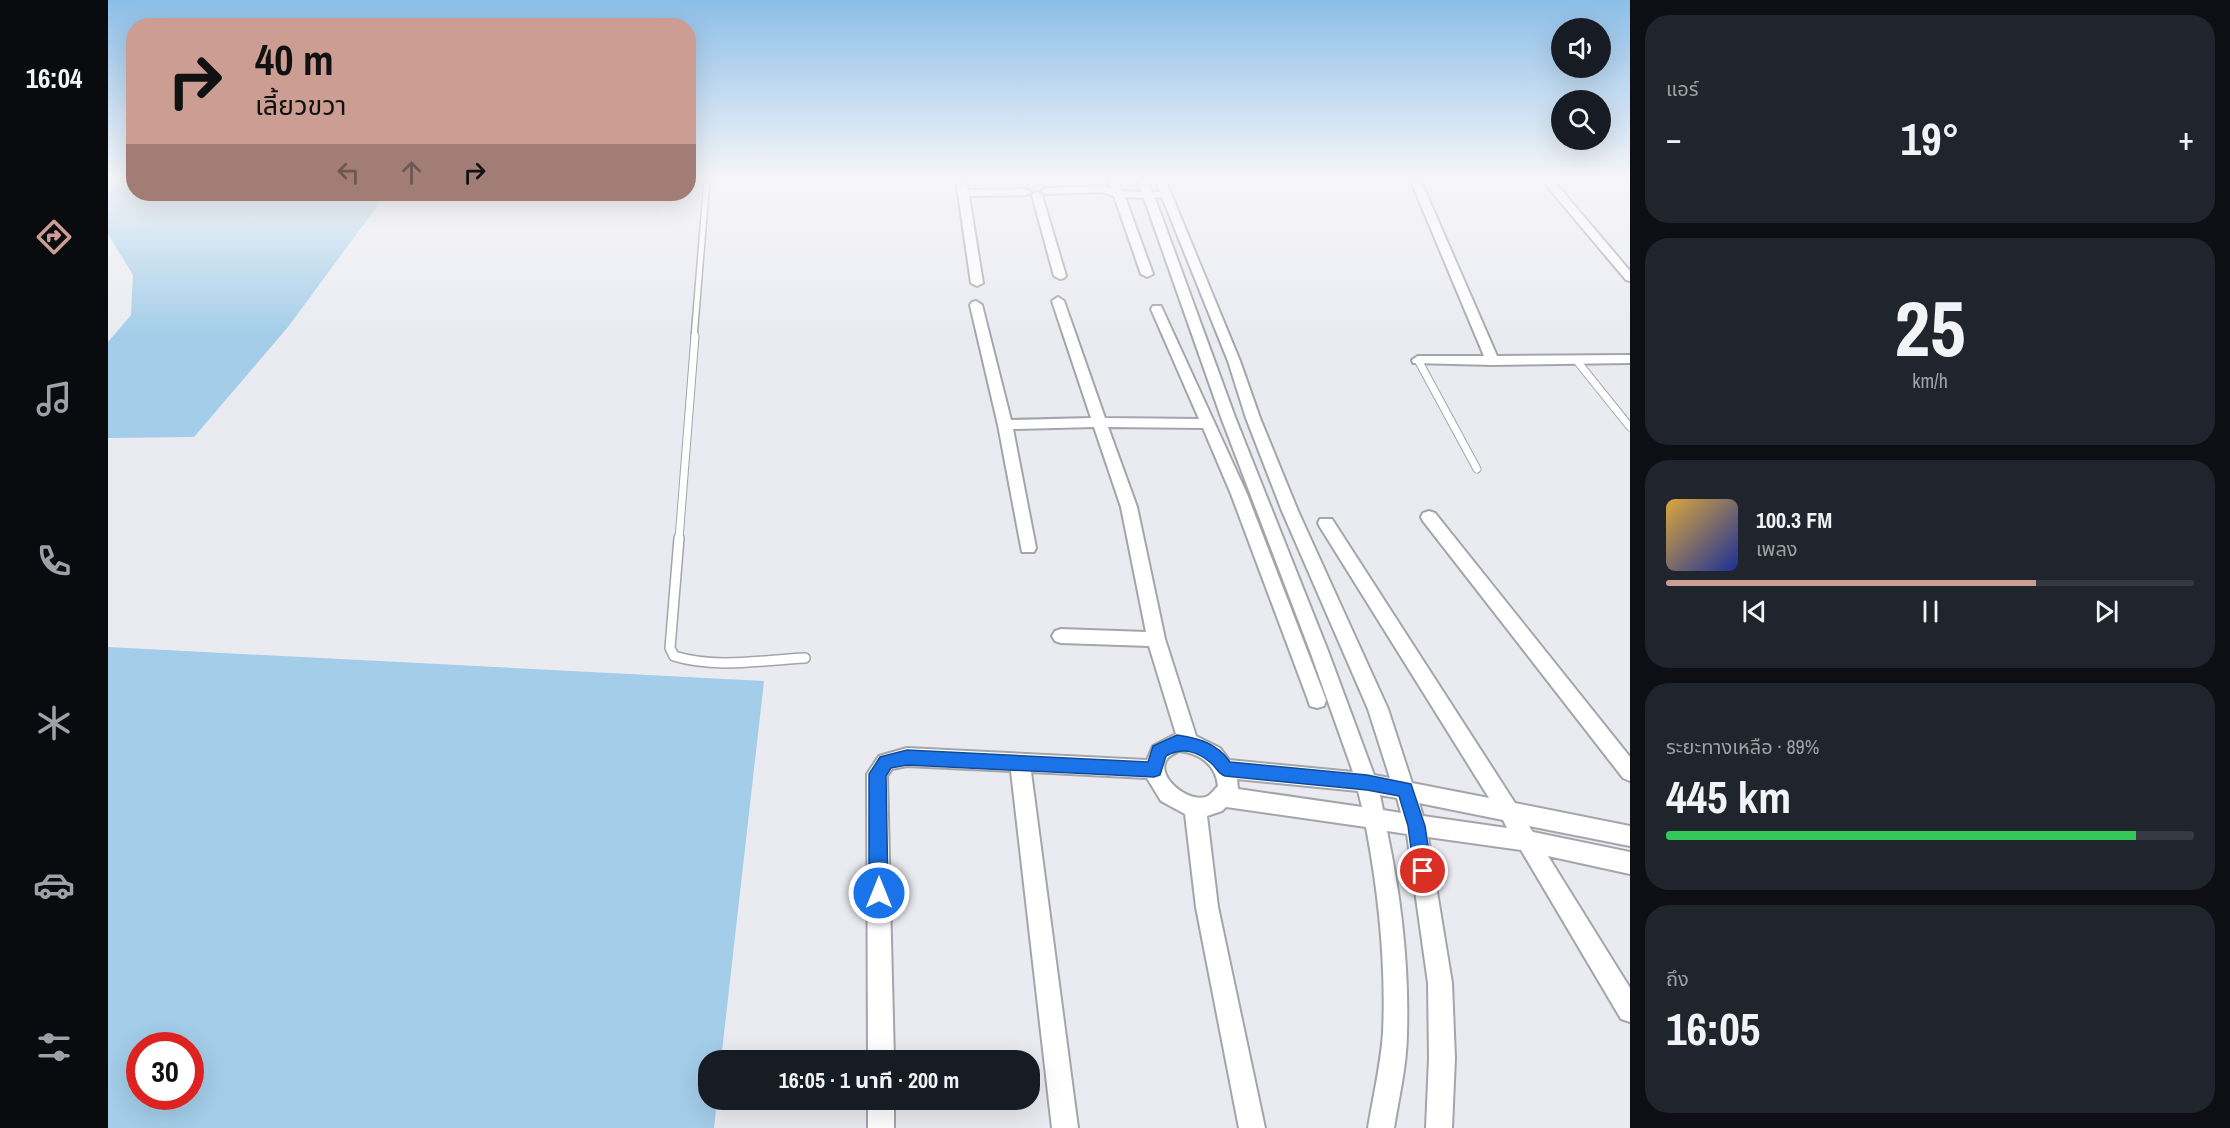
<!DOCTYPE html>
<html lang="th">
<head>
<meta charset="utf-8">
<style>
  :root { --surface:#171b24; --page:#20242c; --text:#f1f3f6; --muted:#9ea1a6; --line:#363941; --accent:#cb9d93 }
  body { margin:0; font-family:"Archivo Narrow","Noto Sans Thai",sans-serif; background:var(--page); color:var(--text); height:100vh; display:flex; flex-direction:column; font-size:22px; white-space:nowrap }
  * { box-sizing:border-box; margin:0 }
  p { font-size:20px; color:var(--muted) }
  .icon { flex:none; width:33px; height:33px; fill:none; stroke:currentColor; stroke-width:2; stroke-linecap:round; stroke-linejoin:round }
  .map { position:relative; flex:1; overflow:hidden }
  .side { display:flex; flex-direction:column; gap:15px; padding:15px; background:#0d0f14; width:600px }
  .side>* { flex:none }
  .top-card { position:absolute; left:18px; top:18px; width:570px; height:183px; border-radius:24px; box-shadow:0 6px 24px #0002; background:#cb9d93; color:#111; overflow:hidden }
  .buttons { position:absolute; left:1443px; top:18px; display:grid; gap:12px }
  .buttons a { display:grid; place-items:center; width:60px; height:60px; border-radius:50%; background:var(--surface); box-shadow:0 6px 24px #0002; font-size:30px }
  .speed { position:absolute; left:18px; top:1032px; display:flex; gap:12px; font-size:30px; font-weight:700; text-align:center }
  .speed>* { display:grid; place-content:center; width:78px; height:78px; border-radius:50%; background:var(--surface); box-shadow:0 6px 24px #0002; line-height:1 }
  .speed .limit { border:9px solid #d22; background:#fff; color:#111 }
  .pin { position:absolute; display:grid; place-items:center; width:51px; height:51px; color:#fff; margin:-26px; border:3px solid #fff; border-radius:50%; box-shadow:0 2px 6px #0007 }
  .me { position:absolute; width:66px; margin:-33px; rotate:0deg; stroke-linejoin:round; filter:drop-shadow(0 0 4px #0008) }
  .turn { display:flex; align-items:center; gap:21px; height:126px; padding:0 30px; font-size:27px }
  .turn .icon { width:78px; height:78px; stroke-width:2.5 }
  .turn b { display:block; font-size:42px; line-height:51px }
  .lanes { display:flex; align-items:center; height:57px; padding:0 30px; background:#0003; justify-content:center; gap:30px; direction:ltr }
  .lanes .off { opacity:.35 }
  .big { font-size:45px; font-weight:700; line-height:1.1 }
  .side .card { flex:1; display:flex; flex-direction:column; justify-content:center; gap:9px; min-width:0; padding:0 21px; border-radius:24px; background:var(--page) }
  .side .dial { align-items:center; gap:0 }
  .dial b { font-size:78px; line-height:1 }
  .song { display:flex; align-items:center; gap:18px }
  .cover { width:72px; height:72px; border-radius:9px; background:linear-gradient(135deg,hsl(40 70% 55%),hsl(230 70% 35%)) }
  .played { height:6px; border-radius:3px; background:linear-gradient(90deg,var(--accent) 70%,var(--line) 70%) }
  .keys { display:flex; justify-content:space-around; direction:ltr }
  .heat { display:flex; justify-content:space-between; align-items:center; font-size:33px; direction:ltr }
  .charge { height:9px; border-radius:4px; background:linear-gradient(90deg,#34c759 89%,var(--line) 0) }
  .trip { position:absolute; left:590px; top:1050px; width:342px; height:60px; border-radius:24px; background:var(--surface); box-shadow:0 6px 24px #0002; font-weight:700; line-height:60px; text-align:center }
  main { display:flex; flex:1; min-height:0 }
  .menu { display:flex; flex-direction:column; width:108px; justify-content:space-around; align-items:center; background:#090b0e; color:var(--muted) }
  .menu .icon { width:42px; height:42px }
  .menu .current { color:var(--accent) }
  .menu b { font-size:27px; color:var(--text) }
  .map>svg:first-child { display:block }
</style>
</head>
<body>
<main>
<nav class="menu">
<b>16:04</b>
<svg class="icon current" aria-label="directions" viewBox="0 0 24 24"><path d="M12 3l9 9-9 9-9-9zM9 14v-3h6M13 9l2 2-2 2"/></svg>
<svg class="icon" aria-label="music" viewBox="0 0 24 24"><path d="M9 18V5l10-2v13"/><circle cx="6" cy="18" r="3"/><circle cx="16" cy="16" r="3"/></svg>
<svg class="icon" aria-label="phone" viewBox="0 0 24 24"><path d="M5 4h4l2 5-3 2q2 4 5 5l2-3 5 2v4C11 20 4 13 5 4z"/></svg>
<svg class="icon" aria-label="climate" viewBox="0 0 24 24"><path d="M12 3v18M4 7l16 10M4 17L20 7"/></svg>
<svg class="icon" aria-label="car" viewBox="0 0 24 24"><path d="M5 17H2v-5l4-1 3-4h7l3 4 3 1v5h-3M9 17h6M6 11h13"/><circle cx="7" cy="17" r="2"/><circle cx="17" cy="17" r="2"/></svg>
<svg class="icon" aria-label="filters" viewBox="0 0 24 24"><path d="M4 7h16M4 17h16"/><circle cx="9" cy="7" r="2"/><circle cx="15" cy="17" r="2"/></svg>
</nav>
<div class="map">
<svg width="1522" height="1128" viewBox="0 0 1522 1128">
  <rect width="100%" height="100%" fill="#eaebf1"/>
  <!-- water -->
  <path fill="#a3cde9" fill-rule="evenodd" d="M0 179H25L26 194H278L180 327 86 437 0 438V342L23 315 25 275 0 234Z
    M0 647 656 681 613 1060H600V1100H609L606 1128H0ZM32 1046H82V1096H32Z"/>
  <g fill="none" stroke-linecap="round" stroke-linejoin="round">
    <!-- service-far2 casing -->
    <g stroke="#a4a5aa" stroke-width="8">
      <path id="service-far2" d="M586 338 599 179"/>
    </g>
    <!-- service-far1 casing -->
    <g stroke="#a4a5aa" stroke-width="9">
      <path id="service-far1" d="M1310 360 1369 469
        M1469 361 1522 427
        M571 539 587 336"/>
    </g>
    <!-- service casing -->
    <g stroke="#a4a5aa" stroke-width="12">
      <path id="service" d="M571 538 562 648 566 656C608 669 654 660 697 658"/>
    </g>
    <!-- minor casing -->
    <g stroke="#a4a5aa" stroke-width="4">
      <path id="minor" d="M848 179H858L860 190 918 189 923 192 918 195 861 196 875 283 869 286 863 283Z
        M919 179H929L930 185 922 187Z
        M1000 179H1010L1014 191 1034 192 1029 179H1039L1044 192H1052L1047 179H1057L1132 361 1152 418 1190 511 1280 709 1304 783 1381 798 1212 527 1210 523 1212 519H1224L1407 803 1522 826V846L1421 826 1425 832 1522 852V874L1440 856 1522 988V1022L1513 1019 1413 850 1320 837 1344 983 1347 1058 1344 1128H1318L1321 1058 1320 983 1299 834 1279 831C1293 897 1301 964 1299 1032 1299 1064 1291 1097 1286 1128H1260C1265 1097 1273 1064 1275 1033 1278 964 1271 895 1258 827L1118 807 1114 811 1099 816 1110 907 1157 1128H1131L1088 907 1077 814 1053 801 1039 778 923 772 970 1128H944L903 771 799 766 784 769 779 776 786 1060H760L759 774 771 756 799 748 1039 760 1045 746 1068 734 1041 646 953 643 947 641 944 636 947 631 953 629 1038 632 1013 507 986 427 905 429 928 548 926 552H914L890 425 862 305 864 302 868 301 874 305 903 420 983 418 944 301 950 297 956 301 997 418 1091 419 1043 309 1045 306H1053L1139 494 1218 700 1216 706 1209 708 1202 706 1200 700 1123 494 1095 428 1000 427 1029 507 1057 639 1088 736 1112 748 1121 760 1245 772 1202 651 1113 417 1036 198 1017 197 1045 274 1039 277 1033 274 1006 196 994 192 938 194 933 191 938 188 995 186 1003 189ZM1054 197 1120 361 1138 418 1174 511 1260 709 1282 778 1266 775 1220 651 1127 417 1047 198ZM1071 751C1092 753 1108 765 1110 786 1107 789 1103 794 1100 796 1082 805 1046 776 1059 759 1062 755 1068 753 1071 751ZM1129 779 1250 791 1254 807 1130 789ZM1272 795 1289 798 1293 813 1275 810ZM1311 803 1395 820 1399 828 1315 816Z
        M1302 179H1312L1389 356 1522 355V363L1385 365 1305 363 1304 360 1310 356H1376Z
        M1433 179H1444L1522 271V281L1518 280Z
        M929 192 934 195 958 276 956 278 952 279 946 276 924 195Z
        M1321 511 1327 513 1522 757V781L1515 778 1315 521 1313 517 1315 513Z
        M760 1100H786V1128H760Z"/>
    </g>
    <!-- service-far2 -->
    <use href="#service-far2" stroke="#fff" stroke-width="5"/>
    <!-- service-far1 -->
    <use href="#service-far1" stroke="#fff" stroke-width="7"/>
    <!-- service -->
    <use href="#service" stroke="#fff" stroke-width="9"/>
    <!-- minor -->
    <use href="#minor" fill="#fff" fill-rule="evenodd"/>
  </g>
  <!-- sky -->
  <linearGradient id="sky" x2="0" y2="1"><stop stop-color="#8cbee8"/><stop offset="0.53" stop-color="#f6f6f9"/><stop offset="1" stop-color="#f6f6f9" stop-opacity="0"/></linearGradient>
  <rect width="1522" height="337" fill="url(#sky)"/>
  <!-- route -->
  <path fill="#1a73e8" stroke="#114b97" stroke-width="1.5" d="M1069 735C1090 738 1109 743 1122 762L1259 775 1303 784 1317 826 1324 871 1321 877 1315 879 1309 877 1306 871 1300 826 1291 796 1259 790 1117 776C1110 774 1109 768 1103 763 1089 751 1075 747 1058 756L1052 775 1046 777 799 765 783 768 778 776 780 893 777 900 771 902 764 900 761 893V774L772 757 799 750 1040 762 1045 746Z"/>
</svg>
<div class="buttons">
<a><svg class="icon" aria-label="sound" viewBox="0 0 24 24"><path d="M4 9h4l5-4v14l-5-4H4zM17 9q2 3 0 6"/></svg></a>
<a><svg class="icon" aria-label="search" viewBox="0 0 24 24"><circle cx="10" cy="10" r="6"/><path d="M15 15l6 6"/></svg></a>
</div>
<div class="speed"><div class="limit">30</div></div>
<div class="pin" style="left:1315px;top:871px;background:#d93025"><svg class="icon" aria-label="arrive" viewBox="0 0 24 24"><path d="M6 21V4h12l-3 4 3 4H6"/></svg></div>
<svg class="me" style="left:771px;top:893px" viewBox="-20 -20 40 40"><circle r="17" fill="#1a73e8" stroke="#fff" stroke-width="3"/><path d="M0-11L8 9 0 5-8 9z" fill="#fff"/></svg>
<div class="trip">16:05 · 1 นาที · 200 m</div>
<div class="top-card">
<div class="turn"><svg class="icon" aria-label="right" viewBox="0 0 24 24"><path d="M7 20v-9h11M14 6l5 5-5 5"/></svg><div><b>40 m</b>เลี้ยวขวา</div></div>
<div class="lanes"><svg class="icon off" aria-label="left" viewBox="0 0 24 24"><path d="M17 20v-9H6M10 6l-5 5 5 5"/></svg><svg class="icon off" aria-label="ahead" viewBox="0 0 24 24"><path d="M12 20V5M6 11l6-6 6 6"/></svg><svg class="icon" aria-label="right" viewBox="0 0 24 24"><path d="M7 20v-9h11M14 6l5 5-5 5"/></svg></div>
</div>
</div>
<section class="side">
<div class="card"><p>แอร์</p>
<div class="heat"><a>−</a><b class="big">19°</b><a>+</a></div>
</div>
<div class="card dial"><b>25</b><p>km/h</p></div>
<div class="card">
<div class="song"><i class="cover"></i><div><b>100.3 FM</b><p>เพลง</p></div></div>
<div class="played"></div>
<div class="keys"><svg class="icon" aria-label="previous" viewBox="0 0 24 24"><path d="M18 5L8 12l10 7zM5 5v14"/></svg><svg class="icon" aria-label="pause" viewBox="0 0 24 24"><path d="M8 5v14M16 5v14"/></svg><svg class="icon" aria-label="next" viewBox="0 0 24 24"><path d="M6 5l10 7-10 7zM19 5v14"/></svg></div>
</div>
<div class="card"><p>ระยะทางเหลือ · 89%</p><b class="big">445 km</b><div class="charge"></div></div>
<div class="card"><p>ถึง</p><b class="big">16:05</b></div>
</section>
</main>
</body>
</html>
